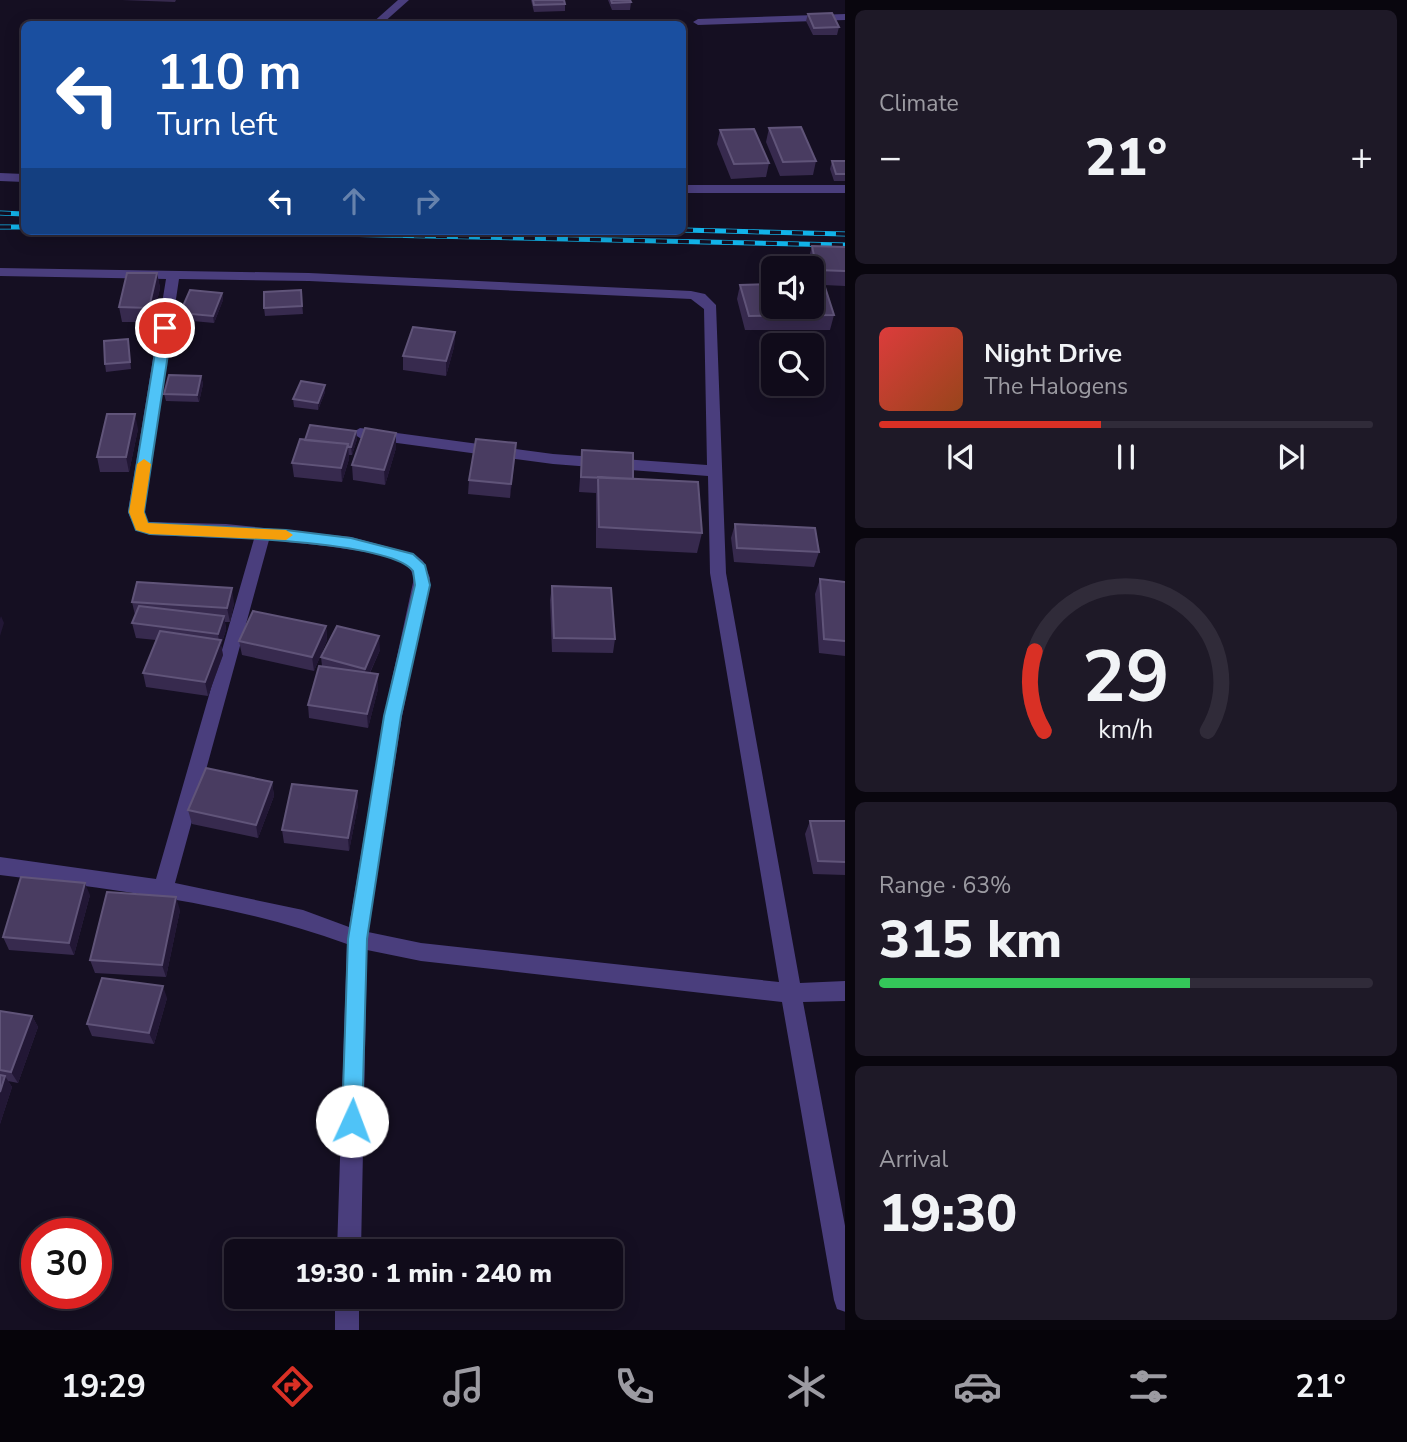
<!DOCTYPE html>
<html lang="en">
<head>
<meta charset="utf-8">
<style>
  :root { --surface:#100b1a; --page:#1e1927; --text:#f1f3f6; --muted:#9c9ba2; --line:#302b39; --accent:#d93025 }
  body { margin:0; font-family:"Nunito Sans",sans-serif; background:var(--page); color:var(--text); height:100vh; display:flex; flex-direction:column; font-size:26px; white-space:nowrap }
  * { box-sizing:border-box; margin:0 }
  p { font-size:23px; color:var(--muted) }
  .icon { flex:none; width:38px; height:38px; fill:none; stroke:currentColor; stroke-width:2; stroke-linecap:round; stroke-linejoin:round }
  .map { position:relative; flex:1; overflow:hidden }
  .drawer { display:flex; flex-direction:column; gap:10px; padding:10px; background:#09060e; width:562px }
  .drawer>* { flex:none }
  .guide { position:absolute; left:21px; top:21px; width:665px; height:214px; border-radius:10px; box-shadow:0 4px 18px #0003,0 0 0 2px var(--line); background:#1a4fa0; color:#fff; overflow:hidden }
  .fabs { position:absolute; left:761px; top:256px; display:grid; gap:14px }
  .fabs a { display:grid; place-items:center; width:63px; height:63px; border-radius:10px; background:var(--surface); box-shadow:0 4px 18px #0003,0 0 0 2px var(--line); font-size:35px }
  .speed { position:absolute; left:21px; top:1218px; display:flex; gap:14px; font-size:35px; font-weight:700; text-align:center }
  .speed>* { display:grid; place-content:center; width:91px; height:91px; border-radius:50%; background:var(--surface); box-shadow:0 4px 18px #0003,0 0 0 2px var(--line); line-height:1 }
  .speed .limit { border:10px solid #d22; background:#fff; color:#111 }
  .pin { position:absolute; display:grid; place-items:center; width:60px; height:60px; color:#fff; margin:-30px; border:4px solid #fff; border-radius:50%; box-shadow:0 2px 7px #0007 }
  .me { position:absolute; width:77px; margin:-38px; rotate:2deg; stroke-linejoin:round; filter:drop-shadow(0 0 5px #0008) }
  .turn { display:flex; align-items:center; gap:24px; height:147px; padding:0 21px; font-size:32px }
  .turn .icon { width:91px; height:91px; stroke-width:2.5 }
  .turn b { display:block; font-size:49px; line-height:60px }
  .lanes { display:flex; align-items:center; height:66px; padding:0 21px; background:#0003; justify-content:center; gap:35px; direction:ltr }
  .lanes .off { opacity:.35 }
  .big { font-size:52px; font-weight:800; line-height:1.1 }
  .drawer .tile { flex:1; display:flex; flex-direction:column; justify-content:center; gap:10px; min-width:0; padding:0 24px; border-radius:10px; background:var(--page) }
  .drawer .dial { align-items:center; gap:0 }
  .dial svg { height:182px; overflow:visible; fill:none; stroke:var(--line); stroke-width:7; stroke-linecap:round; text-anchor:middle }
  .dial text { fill:var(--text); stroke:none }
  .song { display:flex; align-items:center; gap:21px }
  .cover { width:84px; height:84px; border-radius:10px; background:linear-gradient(135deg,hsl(0 70% 55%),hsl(20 70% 35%)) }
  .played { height:7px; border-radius:4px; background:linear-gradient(90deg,var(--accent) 45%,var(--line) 45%) }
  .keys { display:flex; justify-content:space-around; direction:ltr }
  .heat { display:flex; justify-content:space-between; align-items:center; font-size:38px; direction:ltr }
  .charge { height:10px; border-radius:5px; background:linear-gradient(90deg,#34c759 63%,var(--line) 0) }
  .trip { position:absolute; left:224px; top:1239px; width:399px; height:70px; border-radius:10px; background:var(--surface); box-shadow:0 4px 18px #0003,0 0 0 2px var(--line); font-weight:800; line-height:70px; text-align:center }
  .dock { display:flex; height:112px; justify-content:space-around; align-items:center; background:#06040a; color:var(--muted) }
  .dock .icon { width:49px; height:49px }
  .dock .selected { color:var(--accent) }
  .dock b { font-size:32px; color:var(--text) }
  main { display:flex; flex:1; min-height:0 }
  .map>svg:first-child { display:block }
</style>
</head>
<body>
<main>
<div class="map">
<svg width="846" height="1330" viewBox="0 0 846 1330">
  <rect width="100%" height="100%" fill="#150f22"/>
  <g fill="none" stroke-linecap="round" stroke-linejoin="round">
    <!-- minor -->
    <path fill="#4a3e7d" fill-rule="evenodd" d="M398 0H409L382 24H371Z
      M846 14V20L698 25 693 22 698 19Z
      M0 173 24 174V182L0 181Z
      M682 185H846V193H682Z
      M0 268 309 273 691 291 705 294 716 305 726 573 800 983 846 981V1001L803 1002 846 1231V1312L837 1309 834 1300 782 1002 421 961 367 950 361 1251H337L347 944C236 903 116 890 0 875V857L156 879 254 539 150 535 136 530 128 512 166 279 0 276ZM179 279 309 281 691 299 704 309 707 465 553 454 360 428 352 433 360 438 553 464 708 476 710 573 779 982 421 943 368 932 402 716 430 578 423 561 414 554 351 537 226 524 148 522 144 512ZM269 540C295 543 395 550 409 568 411 569 413 576 414 578L384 716 349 927 303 910 175 883Z
      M335 1297H359V1330H335Z"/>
    <!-- rail casing -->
    <g stroke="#12b3e9" stroke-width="5">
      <path id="rail" d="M0 213 24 214
        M0 227H24
        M682 230 846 234
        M194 231 846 245"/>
    </g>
    <!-- rail -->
    <use href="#rail" stroke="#150f22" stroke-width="3.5" stroke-dasharray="11" stroke-linecap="butt"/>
  </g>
  <!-- wall -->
  <path fill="#372a4e" d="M122 0H176L175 2Z
    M531 0H564L565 4V11L534 12Z
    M608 0H630L631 2 630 10H612Z
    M808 14 839 27 837 35H813L806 21Z
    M769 128 816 161 813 175 780 176 766 142Z
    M720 130 769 163 766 177 731 179 717 144Z
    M832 161H846V181H834L830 169Z
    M812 246 846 247V286L824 285 834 315 830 330H745L737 299 740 285 813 284 812 268H809L808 261Z
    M157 273 160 288 152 322H122L119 307Z
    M301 290 303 314 265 316 264 308Z
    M222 293 223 300 214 323 182 320 180 313Z
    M455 332 454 347 446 376 403 370V356Z
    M128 339 131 369 106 372 105 364Z
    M201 376 203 384 199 402 166 401 164 394Z
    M325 385V392L318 410 294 407 293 399Z
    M138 429 129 472H100L97 457Z
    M356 431 357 439 352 455H349V459L342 482 294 477 292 463Z
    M516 443 510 498 468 494 469 480Z
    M396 448 385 485 353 480 352 465Z
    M582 450 633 479 702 533 697 553 596 548V493L579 492Z
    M735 524 819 552 814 567 734 562 731 538Z
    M820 579 846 582V656L819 653 815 594Z
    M552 586 615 639 613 653 552 652 550 600Z
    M132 602 234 603 230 622H225L226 630 221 645 223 655 208 696 146 687 143 673 156 640 136 638 132 623 135 615Z
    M326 626 327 640 314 671 242 655 239 641Z
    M380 650 370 673 378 674V689L368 728 309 718 308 705 322 666 321 657Z
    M272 782 274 796 258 838 192 824 188 810Z
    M358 805 349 851 284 843 282 830Z
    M810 821H846V875L813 874 805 834Z
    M90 895 74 955 9 950 3 937Z
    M180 910 166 977 95 973 90 960Z
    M167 998 154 1044 92 1036 87 1024Z
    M0 1011 32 1016 38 1027 18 1083 8 1081 12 1087 0 1124Z"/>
  <!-- shaded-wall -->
  <path fill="#221735" d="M157 273 160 288 152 322 149 308Z
    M222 293 223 300 214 323 213 316Z
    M455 332 454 347 446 376V361Z
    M201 376 203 384 199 402 197 395Z
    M325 385V392L318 410V403Z
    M135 414 138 429 129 472 126 457Z
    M356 431 357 439 352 455 351 447Z
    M396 433V448L385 485 384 470Z
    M516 443 515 458 510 498 511 484Z
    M348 444 349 459 342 482 341 468Z
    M232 588 234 603 230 622 227 608Z
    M1 616 4 623 0 636V619Z
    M224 616 226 630 221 645 223 655 208 696 205 682 219 643 218 634Z
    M326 626 327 640 314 671 312 657Z
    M379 636 380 650 365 683V669Z
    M378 674V689L368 728 367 714Z
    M272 782 274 796 258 838 256 825Z
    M357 791 358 805 349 851 348 838Z
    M85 883 90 895 74 955 69 943Z
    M176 897 180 910 166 977 162 965Z
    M163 986 167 998 154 1044 149 1033Z
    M32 1016 38 1027 18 1083 11 1072Z
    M5 1076 12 1087 0 1124V1092Z"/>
  <!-- building -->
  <path fill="#493c61" stroke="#605479" stroke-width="2" d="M533 0H564L565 4 534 5Z
    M611 0H630L631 2 612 3Z
    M832 13 839 27 814 28 808 14Z
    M801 127 816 161 783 162 769 128Z
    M754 129 769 163 734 164 720 130Z
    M832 161H846V174H836Z
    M812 246 846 247V271L817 270Z
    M127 273H157L149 308 119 307Z
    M774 284V306H812V284H824L834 315 749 316 740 285Z
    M190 290 222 293 213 316 180 313Z
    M301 290 302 306 264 308V292Z
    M413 327 455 332 446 361 403 356Z
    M128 339 130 362 105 364 104 341Z
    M169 375 201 376 197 395 164 394Z
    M301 381 325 385 318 403 293 399Z
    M107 414H135L126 457H97Z
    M310 425 356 431 351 447H348V444L305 440Z
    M365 428 396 433 384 470 352 465Z
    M300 439 348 444 341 468 292 463Z
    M476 439 516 443 511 484 469 480Z
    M582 450 633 453V479L581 477Z
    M598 477 698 482 702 533 599 527Z
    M735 524 815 528 819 552 737 548Z
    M820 579 846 582V641L824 639Z
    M137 582 232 588 227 608 132 602Z
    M552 586 611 588 615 639 554 638Z
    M139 606 224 616 218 634 132 623Z
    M253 611 326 626 312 657 239 641Z
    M337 626 379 636 365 669 321 657Z
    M160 631 221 640 205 682 143 673Z
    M319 666 378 674 367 714 308 705Z
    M206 768 272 782 256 825 188 810Z
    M292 784 357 791 348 838 282 830Z
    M810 821H846V862L818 861Z
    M21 877 85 883 69 943 3 937Z
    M107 892 176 897 162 965 90 960Z
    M102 978 163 986 149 1033 87 1024Z
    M0 1011 32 1016 11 1072 0 1070Z
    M0 1075 5 1076 0 1092Z"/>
  <!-- route -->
  <path fill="#4fc3f7" stroke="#337fa1" stroke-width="2" d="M165 324 172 328 144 512 148 523 286 530 351 538 413 554 425 565 430 585 401 716 367 939 362 1121 359 1128 352 1131 345 1128 342 1121 348 939 384 716 415 585 413 571C389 539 195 536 150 534L136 530 129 512 159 328Z"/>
  <!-- slow -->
  <path fill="#f59e0b" d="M144 459 151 464 144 512 148 523 286 530 293 535 286 540 150 534 136 530 129 512 137 464Z"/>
</svg>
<div class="fabs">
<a><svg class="icon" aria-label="sound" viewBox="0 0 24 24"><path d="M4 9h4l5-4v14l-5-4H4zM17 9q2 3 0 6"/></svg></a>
<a><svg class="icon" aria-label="search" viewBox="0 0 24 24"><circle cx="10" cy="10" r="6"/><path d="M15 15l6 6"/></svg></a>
</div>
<div class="speed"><div class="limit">30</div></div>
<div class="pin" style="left:165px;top:328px;background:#d93025"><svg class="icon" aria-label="arrive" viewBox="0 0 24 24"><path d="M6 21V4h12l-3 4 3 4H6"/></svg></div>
<svg class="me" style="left:352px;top:1121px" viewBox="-20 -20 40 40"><circle r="19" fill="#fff"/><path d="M0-13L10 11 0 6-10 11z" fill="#4fc3f7"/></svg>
<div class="trip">19:30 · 1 min · 240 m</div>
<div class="guide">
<div class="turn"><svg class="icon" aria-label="left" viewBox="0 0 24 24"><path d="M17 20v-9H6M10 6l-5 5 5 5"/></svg><div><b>110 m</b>Turn left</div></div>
<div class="lanes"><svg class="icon" aria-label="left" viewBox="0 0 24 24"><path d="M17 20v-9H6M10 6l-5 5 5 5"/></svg><svg class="icon off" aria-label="ahead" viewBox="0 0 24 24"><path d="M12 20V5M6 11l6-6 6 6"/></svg><svg class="icon off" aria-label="right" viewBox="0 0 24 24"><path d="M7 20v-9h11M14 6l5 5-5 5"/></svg></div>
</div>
</div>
<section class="drawer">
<div class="tile"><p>Climate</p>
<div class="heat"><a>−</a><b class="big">21°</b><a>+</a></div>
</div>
<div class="tile">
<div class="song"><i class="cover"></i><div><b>Night Drive</b><p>The Halogens</p></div></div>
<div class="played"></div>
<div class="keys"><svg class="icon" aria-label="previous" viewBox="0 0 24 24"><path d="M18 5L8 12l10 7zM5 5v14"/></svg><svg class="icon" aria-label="pause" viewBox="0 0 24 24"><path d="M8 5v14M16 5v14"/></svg><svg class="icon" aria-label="next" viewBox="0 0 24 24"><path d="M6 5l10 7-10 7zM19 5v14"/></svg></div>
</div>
<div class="tile dial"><svg viewBox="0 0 100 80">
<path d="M14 69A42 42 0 1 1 86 69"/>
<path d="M14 69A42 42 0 0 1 10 34" stroke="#d93025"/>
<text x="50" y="56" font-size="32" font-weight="700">29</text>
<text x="50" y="72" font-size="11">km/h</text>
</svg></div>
<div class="tile"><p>Range · 63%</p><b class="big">315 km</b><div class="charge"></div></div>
<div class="tile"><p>Arrival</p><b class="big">19:30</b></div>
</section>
</main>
<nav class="dock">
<b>19:29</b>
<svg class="icon selected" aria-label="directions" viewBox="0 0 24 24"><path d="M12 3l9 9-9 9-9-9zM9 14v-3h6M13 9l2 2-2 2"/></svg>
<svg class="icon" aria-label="music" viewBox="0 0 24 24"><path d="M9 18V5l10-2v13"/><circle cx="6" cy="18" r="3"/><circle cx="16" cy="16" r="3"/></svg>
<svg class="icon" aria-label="phone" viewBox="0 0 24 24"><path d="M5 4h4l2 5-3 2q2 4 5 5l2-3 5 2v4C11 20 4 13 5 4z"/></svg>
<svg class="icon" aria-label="climate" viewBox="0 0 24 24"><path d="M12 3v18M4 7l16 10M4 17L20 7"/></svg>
<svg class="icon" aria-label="car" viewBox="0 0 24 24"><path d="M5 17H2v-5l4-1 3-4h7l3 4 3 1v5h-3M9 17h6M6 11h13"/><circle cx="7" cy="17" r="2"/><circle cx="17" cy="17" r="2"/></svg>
<svg class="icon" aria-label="filters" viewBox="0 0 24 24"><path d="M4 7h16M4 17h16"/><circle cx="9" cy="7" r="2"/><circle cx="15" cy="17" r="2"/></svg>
<b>21°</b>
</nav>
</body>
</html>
